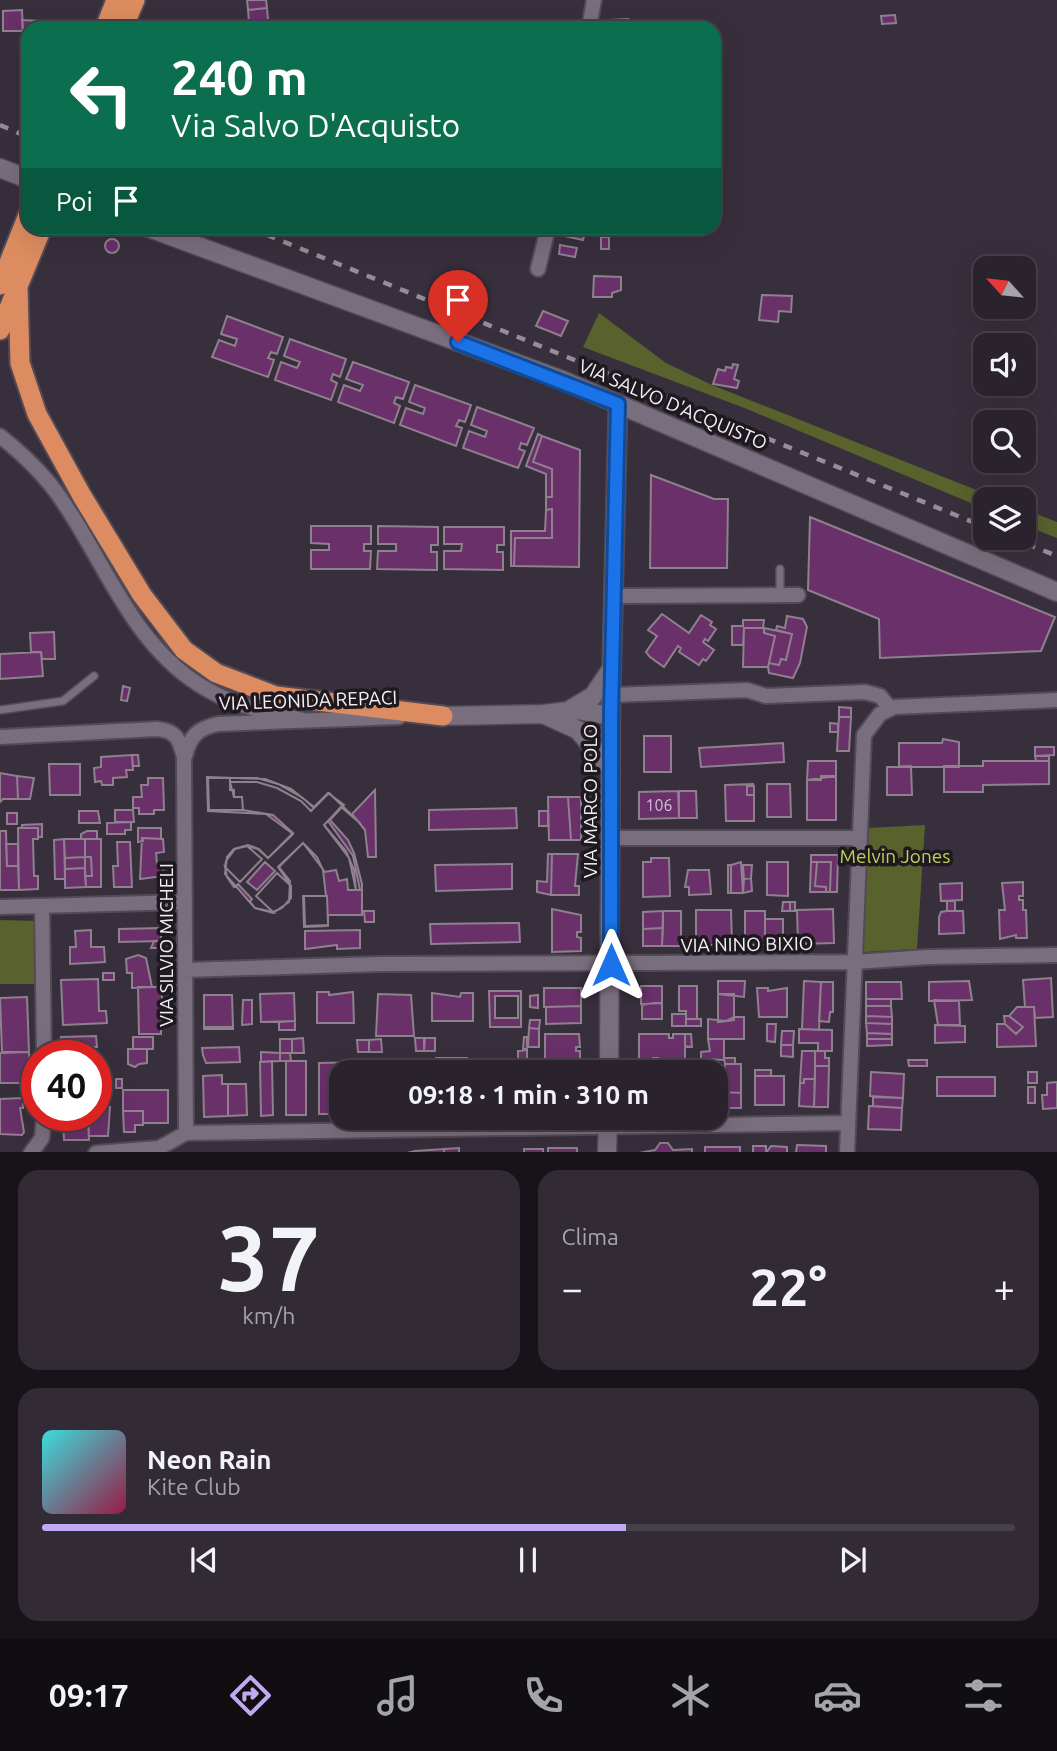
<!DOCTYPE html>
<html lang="it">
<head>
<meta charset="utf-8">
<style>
  :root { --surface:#2a232d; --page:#322b35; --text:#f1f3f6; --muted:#a5a4aa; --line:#464049; --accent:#c1a8f3 }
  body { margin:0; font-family:Ubuntu,sans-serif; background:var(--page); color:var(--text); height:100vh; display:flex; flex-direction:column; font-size:26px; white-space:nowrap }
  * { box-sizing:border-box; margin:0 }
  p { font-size:23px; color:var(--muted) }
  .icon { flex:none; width:38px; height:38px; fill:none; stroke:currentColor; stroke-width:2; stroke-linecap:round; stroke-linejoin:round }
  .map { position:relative; height:1152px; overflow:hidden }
  .drawer { display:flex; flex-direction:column; gap:18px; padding:18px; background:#171319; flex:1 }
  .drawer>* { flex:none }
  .banner { position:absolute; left:21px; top:21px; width:700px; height:214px; border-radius:21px; box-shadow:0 7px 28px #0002,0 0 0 2px var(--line); background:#0b6e4f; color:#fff; overflow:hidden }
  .needle { width:46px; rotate:297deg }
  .buttons { position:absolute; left:973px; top:256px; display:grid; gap:14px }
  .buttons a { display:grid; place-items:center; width:63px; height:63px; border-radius:14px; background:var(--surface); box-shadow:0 7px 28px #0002,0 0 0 2px var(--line); font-size:35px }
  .speed { position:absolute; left:21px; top:1040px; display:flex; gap:14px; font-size:35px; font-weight:700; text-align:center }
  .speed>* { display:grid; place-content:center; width:91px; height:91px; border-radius:50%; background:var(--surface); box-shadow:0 7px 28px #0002,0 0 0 2px var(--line); line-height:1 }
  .speed .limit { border:10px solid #d22; background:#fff; color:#111 }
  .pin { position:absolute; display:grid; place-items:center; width:60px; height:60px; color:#fff; margin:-72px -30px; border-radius:50% 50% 50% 0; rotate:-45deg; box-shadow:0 0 7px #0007 }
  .pin .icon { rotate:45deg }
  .me { position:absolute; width:77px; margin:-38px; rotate:0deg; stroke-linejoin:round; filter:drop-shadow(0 0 5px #0008) }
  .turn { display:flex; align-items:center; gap:24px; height:147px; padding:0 35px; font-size:32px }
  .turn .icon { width:91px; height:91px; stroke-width:2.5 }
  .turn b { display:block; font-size:49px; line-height:60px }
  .then { display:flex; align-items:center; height:66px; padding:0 35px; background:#0003; gap:14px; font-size:26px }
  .big { font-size:52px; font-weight:600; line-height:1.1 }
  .drawer .tile { flex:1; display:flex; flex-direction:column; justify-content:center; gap:10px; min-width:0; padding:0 24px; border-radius:21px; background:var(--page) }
  .drawer .dial { align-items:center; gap:0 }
  .dial b { font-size:91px; line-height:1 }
  .song { display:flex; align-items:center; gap:21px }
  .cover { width:84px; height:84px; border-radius:10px; background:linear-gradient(135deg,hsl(180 70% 55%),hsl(340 70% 35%)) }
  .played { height:7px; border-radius:4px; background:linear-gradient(90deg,var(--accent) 60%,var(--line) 60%) }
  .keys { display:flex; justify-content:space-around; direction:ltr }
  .heat { display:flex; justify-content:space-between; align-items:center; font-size:38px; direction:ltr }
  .drawer .tiles { flex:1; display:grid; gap:18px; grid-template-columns:1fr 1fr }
  .tile:last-child { grid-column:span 2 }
  .trip { position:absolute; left:329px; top:1060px; width:399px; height:70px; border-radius:21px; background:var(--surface); box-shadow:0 7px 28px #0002,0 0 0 2px var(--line); font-weight:600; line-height:70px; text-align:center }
  .dock { display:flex; height:112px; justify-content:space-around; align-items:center; background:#110e12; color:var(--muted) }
  .dock .icon { width:49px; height:49px }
  .dock .current { color:var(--accent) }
  .dock b { font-size:32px; color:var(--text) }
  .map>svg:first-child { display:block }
</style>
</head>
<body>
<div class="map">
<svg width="1057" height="1153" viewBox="0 0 1057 1153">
  <rect width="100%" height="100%" fill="#382f3c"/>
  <!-- green -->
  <path fill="#59612c" d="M599 313 666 363 712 385 999 499H985V509L747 409 583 347Z
    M1024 509 1057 522V538L1024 525Z
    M925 825 917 949 863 952 867 828Z
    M0 920 36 921 35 984H0Z"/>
  <!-- building -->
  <path fill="#69306a" stroke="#8e808d" stroke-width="2" fill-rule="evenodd" d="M247 0H266L267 8 248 10Z
    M267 8 268 20 249 22 248 10Z
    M22 10 23 31H3V11Z
    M895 15 896 23 882 24 881 16Z
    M628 19V28H610V20Z
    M22 20 40 21V28H28V35L23 34Z
    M562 228H586L583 240 560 235Z
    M601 237H609V249H601Z
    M105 246a7 7 0 1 1 14 0a7 7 0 1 1-14 0Z
    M560 245 577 248 575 257 559 254Z
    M594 276 621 277V290L612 293V297H593Z
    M762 295 792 296 791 312 779 311 778 322 759 320Z
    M543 311 568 321 561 336 536 326Z
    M227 316 283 337 277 354 271 352 268 358 274 360 268 377 212 357 219 340 235 346 237 339 221 334Z
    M290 339 346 359 340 377 333 374 331 380 337 383 331 400 275 380 281 362 297 368 300 362 284 356Z
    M353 362 409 382 403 399 396 397 394 403 400 406 394 423 338 402 344 385 360 391 363 385 346 379Z
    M733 364 738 365 734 379 739 381 737 388 713 384 718 369 725 371 726 367 732 368Z
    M415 385 471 405 465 422 459 420 456 426 462 428 456 446 400 425 406 408 423 414 425 408 409 402Z
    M477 407 534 428 527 445 521 443 519 449 525 451 518 468 463 448 469 431 485 437 487 431 471 425Z
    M538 434 542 436 533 462 552 469V497H546V474L526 466Z
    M542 436 580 450 579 567 514 566 515 538H552V509L546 510V497H552V469L533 462Z
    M651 475 714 499H728L727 568H650Z
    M552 509V538H515L514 566H511V531H545L546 510Z
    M810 517 1055 617 1041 651 880 658 879 619 808 590Z
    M311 526H371V544H364V551H371L370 569H311V550H329V544L311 543Z
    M378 526 438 527V545H431V552H437V570L377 569 378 551H396V544H378Z
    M444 527H504V545H497V552H503V570L444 569V551H461L462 544H444Z
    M662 614 689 633 701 615 712 622 710 625 716 629 708 641 705 639 703 642 714 650 706 661 703 659 699 665 679 652 681 648 678 646 664 667 650 657 646 652 657 636 648 630Z
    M787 616 803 619 807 627 800 663 793 678 769 673 768 667 769 663 779 665 781 659 786 660 792 634 776 630 777 626 785 628Z
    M743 620H764L763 628H744L743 645H732V626H743Z
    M744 628H764V633L775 636 768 667H743Z
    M764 628 792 634 786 660 781 659 779 665 769 663 775 636 764 633Z
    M54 632 55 659H42L41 652H31L30 633Z
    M41 652 43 676 0 679V654Z
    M123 686 130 688 127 701 121 700Z
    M839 707 851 708V717H839Z
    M839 717H851L849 751H837Z
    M830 723 838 724V732H830Z
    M644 736H671V772H644Z
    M943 739 959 742V767H899V743H942Z
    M783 743 784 762 701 767 699 748Z
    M1035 747H1054V755L1035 756Z
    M132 755 133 770H126L127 777 113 778V785H102L101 781 95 782 94 768 101 767V757Z
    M132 755H138L139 766H133Z
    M1035 756H1049V761H1036Z
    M808 761H836V776L807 780Z
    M983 761H1049V784L983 785V792H944V766H983Z
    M49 764H80V795H50Z
    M911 766 912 795H887V767Z
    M0 773 17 776 18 799H3L0 802Z
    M17 776 34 778 30 799H18Z
    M821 776H836V820H807V780H821Z
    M207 777 265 779 291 789 314 807 328 793 344 805 330 820 348 840 354 853 362 884V915H328V926L304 927 303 896H326L323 870 317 857 303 843 279 867 290 881 289 902 273 913 255 908 225 874 227 857 234 849 248 845 259 849 268 858 293 834 266 814 208 811Z
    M148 778H163L164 810H154V814H139V808H133V797H142L141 785H148Z
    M208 778H230V790H234V797H242L243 810H209Z
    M230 778H257L278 784 303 798 314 808 311 811 301 801 277 788 257 782H230Z
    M230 782H257L277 788 301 801 311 811 329 793 361 824 341 807 324 825 349 858 356 890H348L347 879 339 881 336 870 325 872 303 843 278 867 291 886 277 873 256 896 273 912 255 908 250 902 252 899 238 884 234 887 227 877 225 867 240 882 262 859 247 846 258 849 268 858 293 833 273 815 243 810 242 797H234ZM265 862 275 871 257 890 247 882Z
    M754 784 747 786V795H754V821H726L725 785Z
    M767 784H790L791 817H767Z
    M747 786H754V795H747Z
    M375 790 376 857H368L365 830 352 814Z
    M678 791 679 818 639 819V792Z
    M679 791H696L697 818H679Z
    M548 797H568L571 840H549Z
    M568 797H581V840H571Z
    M516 808 517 828 429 830V810Z
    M115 810H133L134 822H115Z
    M79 811H98L100 823H79Z
    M539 811H548V826H539Z
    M7 813H17V824H7Z
    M328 821 353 856 360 890H356L354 870 346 851 324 825Z
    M131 822V830H125V834H107V823Z
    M42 824V837H38V828H22V825Z
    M18 828H38V839H33L34 876H38V889L19 890Z
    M138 828H161V839L142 838 143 841 138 842Z
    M0 831H6L7 866H18L19 890H0Z
    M87 831H97V839H81V834Z
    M142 838 163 839 164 852 156 853 157 864H163L164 876 140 879Z
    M64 839H85V857L65 858Z
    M64 839 65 879H55L54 840Z
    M85 839H101V887H86L85 876H92L91 857H85Z
    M117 842H130L132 887H114L113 866H118Z
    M6 844H18V866H7Z
    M247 846 262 859 240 882 225 867 226 861 235 849Z
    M548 854H552L551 895 537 892V881L547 882Z
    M552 854H578L575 886H579V895H551Z
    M811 855H838L837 892H830L831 862H811Z
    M85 857V868L65 869V858Z
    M85 857H91L92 876H85Z
    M651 858H669L670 896 643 897V862H651Z
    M741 862 743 893H731V865Z
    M767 862H788V896L767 895Z
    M811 862H817L815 886 826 887V892H810Z
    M817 862H831L830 892H826V887L815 886Z
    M512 864V889L436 891 435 865Z
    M728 865H731V893H728Z
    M743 865H752L751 878 744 879Z
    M85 868 86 887 65 888V869Z
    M688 870H709L711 894 689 895V887H685Z
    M277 873 291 886V898L282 908 273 912 256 896Z
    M751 878 752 891 743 893 744 879Z
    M1023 882V896H1019V900H1023V910H1026L1027 938H1016V935L1000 939 999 910H1005L1002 883Z
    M962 883V900L941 901 940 884Z
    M304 896H327L328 925 305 926Z
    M947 901H955V911H947Z
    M783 902H790V911H782Z
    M790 902H795V911H790Z
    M552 909 581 915V932H577V937L581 938V951L552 952Z
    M833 909 834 943 798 944 797 910Z
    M696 910H731L732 945H696Z
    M364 911H374V922H365Z
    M663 911H681V946H662Z
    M663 911V928L643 929V912Z
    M745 911H765V945H745Z
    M947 911H963L964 933 939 934V917L941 912Z
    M765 919H783V945H765Z
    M519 923 520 942 431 944 430 924Z
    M161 928V941L119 942V929Z
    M663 928 662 946H643V929Z
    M91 930V947H104L105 962 70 964V947H76L75 931Z
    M360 930V948L337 949V945L305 949V931Z
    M154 941H161V948H151Z
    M138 955 146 958 152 987 132 988V973H127L126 959Z
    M103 973H114V980H103Z
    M1051 978 1053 1017 1035 1018 1034 1007H1025L1023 980Z
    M98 979 99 1011H106L107 1023 63 1025 61 980Z
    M718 981H745L744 997 718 994Z
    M804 981 821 982 819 1030 802 1029Z
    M969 981 972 1000 929 1001V982Z
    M821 982H833V1012H830L829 1022 819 1021Z
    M866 982H901L902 999H866Z
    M641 986H662V1003L641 1004Z
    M679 986H697V1019H686V1011H679Z
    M138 987H161L164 1020H161V1034H139Z
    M544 988H581V1006L544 1007Z
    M757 988H768V991L787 988V1017H759Z
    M489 991H521V1027H490ZM495 996H518V1018H495Z
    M317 992H329V995L353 992 354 1023H317Z
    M294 993 295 1021 261 1022 260 994Z
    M432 993 460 997 461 993H473V1021H432Z
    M378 994 411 995 414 1036H376Z
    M718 994H734V1020L718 1022Z
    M204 995H232L233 1027H204Z
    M538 995V1008L530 1007V996Z
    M27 997 29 1052H2L0 998Z
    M866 999H891V1006H866Z
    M243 1000H252V1024L242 1025Z
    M934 1000 959 1001 960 1025H938Z
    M654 1003H662V1019H642V1005Z
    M581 1006V1023L546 1024V1007Z
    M866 1006H891L892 1017 866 1016Z
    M1017 1007H1034L1036 1046 997 1047V1024H1005L1016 1034 1023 1027 1009 1016Z
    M672 1014H686V1026H672Z
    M866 1016 892 1017V1024L866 1023Z
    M1004 1016H1009L1023 1027 1016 1034 1005 1024Z
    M734 1017H744V1039H708V1019L726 1021Z
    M686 1019H701V1026H686Z
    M530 1020H540L539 1029 529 1028Z
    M295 1021V1030H279V1022Z
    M866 1023 892 1024V1034L867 1033Z
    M767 1024H776L775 1042 767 1041Z
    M935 1025 965 1026V1042L935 1043Z
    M204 1027H233V1029H204Z
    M529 1028 539 1029V1047H528Z
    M799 1029 832 1030V1051H818V1043H799Z
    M782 1031H794L793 1045H781Z
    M867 1033 892 1034V1039H867Z
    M545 1034H579L580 1047H576V1051H580V1064H545Z
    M639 1034H669V1038H673V1034H685V1060L657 1062 658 1058H653V1062H639Z
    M685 1034H691L692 1047 685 1046Z
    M96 1036 97 1047H88L89 1055H62L61 1037Z
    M133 1037H153V1049H133Z
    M524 1037H527V1049H523Z
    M303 1038 304 1053H292V1039Z
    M415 1038H424V1051H416Z
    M425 1038H435V1051H424Z
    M280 1039H292V1053H280Z
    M381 1039 382 1052H369V1040Z
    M708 1039H724V1060L701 1059V1052L710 1051Z
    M867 1039H892V1045L867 1046Z
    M357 1040H369V1052H358Z
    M781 1045H793V1057L781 1056Z
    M239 1047 240 1062 206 1063 203 1055 202 1048Z
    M128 1049H147V1063L139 1064 135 1067 128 1064Z
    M527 1050V1062H518V1051Z
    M802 1051H815V1079H804V1083H800Z
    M815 1051H825V1058H829V1066H815Z
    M29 1052 30 1083H0V1053Z
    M261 1052 280 1053V1061L261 1062Z
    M280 1053H290L291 1061H280Z
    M436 1058H467V1069H436Z
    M724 1058H735V1064H725Z
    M689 1059H701V1065H689Z
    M908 1060H927V1066H909Z
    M272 1061 273 1115 261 1116 260 1062Z
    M286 1061H306V1115H286Z
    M361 1062V1073H341V1114H319V1063Z
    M422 1063V1073H405V1064Z
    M725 1064H741V1093L722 1092Z
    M484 1065H500V1073H484Z
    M815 1066H829L828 1107H814Z
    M517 1068V1073H500V1069Z
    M705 1068H723L722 1108H716V1073H705Z
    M755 1070H771V1076H755Z
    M871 1072 904 1074 903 1098 870 1096Z
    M1028 1072H1037V1083H1028Z
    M222 1075V1084H228V1116L204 1117 203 1076Z
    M755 1076H784V1105H755Z
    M937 1077H995V1096H937Z
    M116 1079H122V1088H116Z
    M804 1079H815L814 1107 799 1106 800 1083H804Z
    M1057 1082V1108L1043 1109 1042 1095H1047V1083Z
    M228 1084H246L247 1115 228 1116Z
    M1028 1087H1035V1103H1028Z
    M123 1090H168V1123H143V1111H123Z
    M722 1092 741 1093V1108H722Z
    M873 1097 903 1098 902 1108 873 1106Z
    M23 1098V1108H20L24 1132 22 1135 0 1134V1099Z
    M96 1105 110 1107 108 1136H89L88 1115H96Z
    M869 1106 902 1108 901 1130 868 1129Z
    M123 1111H143V1125H135V1132H124Z
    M63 1115H79L80 1121H88L89 1140H64Z
    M79 1115H88V1121H80Z
    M660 1143H668L673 1150 692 1149V1153H639L655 1150Z
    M797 1145 826 1146V1153H796Z
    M753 1146H766V1153H753Z
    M771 1146 787 1147V1153H766Z
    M705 1147H740V1153H705Z
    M459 1148V1153H444V1149Z
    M548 1148H577V1153H548Z
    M444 1149V1153H407L415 1151Z
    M524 1149H543V1153H524Z"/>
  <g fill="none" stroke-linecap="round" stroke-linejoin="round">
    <!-- service casing -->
    <g stroke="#524b56" stroke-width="10">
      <path id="service" d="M780 595V569
        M0 710 63 701 94 676"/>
    </g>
    <!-- minor casing -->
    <g stroke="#524b56" stroke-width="18">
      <path id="minor" d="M589 28 594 0
        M538 269 548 228
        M0 436C18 450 35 466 50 484 101 549 126 638 198 684 230 705 265 712 303 720
        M613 596 798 595
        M611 695 747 690 766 696 865 692 880 696 890 708
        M0 737 157 729C177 731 179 739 184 757L186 1133
        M185 756C190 736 198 728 218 724L399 717
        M612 838H858
        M42 906 44 1055
        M0 907 185 902
        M185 970 380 964 854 962 928 957 1057 955
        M31 1153 42 1138 44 1115
        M96 1153 159 1148 186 1133 848 1123
        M847 1153 864 735 880 714 894 707 1057 700"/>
    </g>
    <!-- tertiary casing -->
    <g stroke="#524b56" stroke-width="21">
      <path id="tertiary" d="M0 168 28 179
        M149 228 562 380 1057 592
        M571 709 593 696 610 671
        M543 714 578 730 611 769
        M443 716 543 714 577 710 611 716
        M609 1073 611 695 618 404
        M607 1153 608 1118"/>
    </g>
    <!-- trunk casing -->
    <g stroke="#524b56" stroke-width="23">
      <path id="trunk" d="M105 28 116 0
        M123 28 135 0
        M0 285 28 215
        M18 286 20 363 37 414 82 496 142 595 184 650 216 673 276 696 443 716
        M0 330 42 228"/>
    </g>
    <!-- service -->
    <use href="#service" stroke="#796e7d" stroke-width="7"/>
    <!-- minor -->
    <use href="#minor" stroke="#796e7d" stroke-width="14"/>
    <!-- tertiary -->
    <use href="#tertiary" stroke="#796e7d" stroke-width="18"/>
    <!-- trunk -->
    <use href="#trunk" stroke="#dc8c60" stroke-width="19"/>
    <!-- rail -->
    <path stroke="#958e98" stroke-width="4.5" stroke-dasharray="9 9" stroke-linecap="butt" d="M0 125 28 137
      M250 228 985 527
      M1010 537 1057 556"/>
  </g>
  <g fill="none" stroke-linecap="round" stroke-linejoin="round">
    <!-- route casing -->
    <g stroke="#114b97" stroke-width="18">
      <path id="route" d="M458 342 618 404 611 716V965"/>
    </g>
    <!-- route -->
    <use href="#route" stroke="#1a73e8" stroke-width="12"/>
  </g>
  <g text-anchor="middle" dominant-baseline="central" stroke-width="7" stroke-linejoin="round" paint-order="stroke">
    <!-- number labels -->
    <g font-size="16" fill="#d1bed3">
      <text x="659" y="805">106</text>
    </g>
    <!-- street labels -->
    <g font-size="19" fill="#f4eef6" stroke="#1d191f">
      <text transform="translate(673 404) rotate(23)">VIA SALVO D'ACQUISTO</text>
      <text transform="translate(308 700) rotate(-2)">VIA LEONIDA REPACI</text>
      <text transform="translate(590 801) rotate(-90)">VIA MARCO POLO</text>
      <text transform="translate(747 944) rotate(-1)">VIA NINO BIXIO</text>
      <text transform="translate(166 945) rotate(-90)">VIA SILVIO MICHELI</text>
    </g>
    <!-- park labels -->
    <g font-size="19" fill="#bed05a" stroke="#1d191f">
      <text x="895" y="856">Melvin Jones</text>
    </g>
  </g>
</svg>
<div class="buttons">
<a><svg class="needle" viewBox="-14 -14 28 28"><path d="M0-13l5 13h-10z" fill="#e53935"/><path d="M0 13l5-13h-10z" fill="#a5a4aa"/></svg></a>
<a><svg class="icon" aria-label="sound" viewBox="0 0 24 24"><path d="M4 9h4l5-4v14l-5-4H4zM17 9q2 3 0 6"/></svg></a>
<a><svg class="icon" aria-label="search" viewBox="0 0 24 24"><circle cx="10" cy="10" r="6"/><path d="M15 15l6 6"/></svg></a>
<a><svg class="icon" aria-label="layers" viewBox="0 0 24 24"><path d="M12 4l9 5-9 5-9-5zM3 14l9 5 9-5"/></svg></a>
</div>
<div class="speed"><div class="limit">40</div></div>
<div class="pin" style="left:458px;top:342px;background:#d93025"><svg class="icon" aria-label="arrive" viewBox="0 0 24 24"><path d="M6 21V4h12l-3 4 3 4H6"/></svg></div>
<svg class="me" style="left:611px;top:965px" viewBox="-20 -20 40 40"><path d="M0-17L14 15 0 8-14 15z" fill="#1a73e8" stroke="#fff" stroke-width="4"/></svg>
<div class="trip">09:18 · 1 min · 310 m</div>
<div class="banner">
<div class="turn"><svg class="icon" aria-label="left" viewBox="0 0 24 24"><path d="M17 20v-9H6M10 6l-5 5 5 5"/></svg><div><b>240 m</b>Via Salvo D'Acquisto</div></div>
<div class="then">Poi<svg class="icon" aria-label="arrive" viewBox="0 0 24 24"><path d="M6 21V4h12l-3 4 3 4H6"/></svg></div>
</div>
</div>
<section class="drawer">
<div class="tiles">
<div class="tile dial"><b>37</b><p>km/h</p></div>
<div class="tile"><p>Clima</p>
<div class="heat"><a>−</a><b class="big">22°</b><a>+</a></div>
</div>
<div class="tile">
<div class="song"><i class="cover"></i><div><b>Neon Rain</b><p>Kite Club</p></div></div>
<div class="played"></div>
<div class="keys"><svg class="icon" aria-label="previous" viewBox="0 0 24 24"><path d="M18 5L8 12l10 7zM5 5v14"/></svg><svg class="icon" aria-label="pause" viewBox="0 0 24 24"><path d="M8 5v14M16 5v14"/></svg><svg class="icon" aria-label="next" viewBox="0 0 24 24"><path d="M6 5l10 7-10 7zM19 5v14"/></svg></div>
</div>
</div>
</section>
<nav class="dock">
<b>09:17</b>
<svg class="icon current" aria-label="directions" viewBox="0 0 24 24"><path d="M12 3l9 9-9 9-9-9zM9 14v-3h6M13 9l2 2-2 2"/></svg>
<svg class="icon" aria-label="music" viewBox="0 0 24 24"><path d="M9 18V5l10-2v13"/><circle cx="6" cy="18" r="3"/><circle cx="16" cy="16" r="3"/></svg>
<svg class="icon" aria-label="phone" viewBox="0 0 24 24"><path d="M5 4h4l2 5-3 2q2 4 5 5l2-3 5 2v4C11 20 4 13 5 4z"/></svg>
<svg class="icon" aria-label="climate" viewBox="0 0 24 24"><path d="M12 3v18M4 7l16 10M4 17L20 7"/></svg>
<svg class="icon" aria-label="car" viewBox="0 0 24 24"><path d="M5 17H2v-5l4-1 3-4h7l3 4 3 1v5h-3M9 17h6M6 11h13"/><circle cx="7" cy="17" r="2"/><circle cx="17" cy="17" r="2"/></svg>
<svg class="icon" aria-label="filters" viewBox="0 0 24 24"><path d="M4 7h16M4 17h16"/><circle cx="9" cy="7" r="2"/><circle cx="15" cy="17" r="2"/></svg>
</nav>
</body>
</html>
